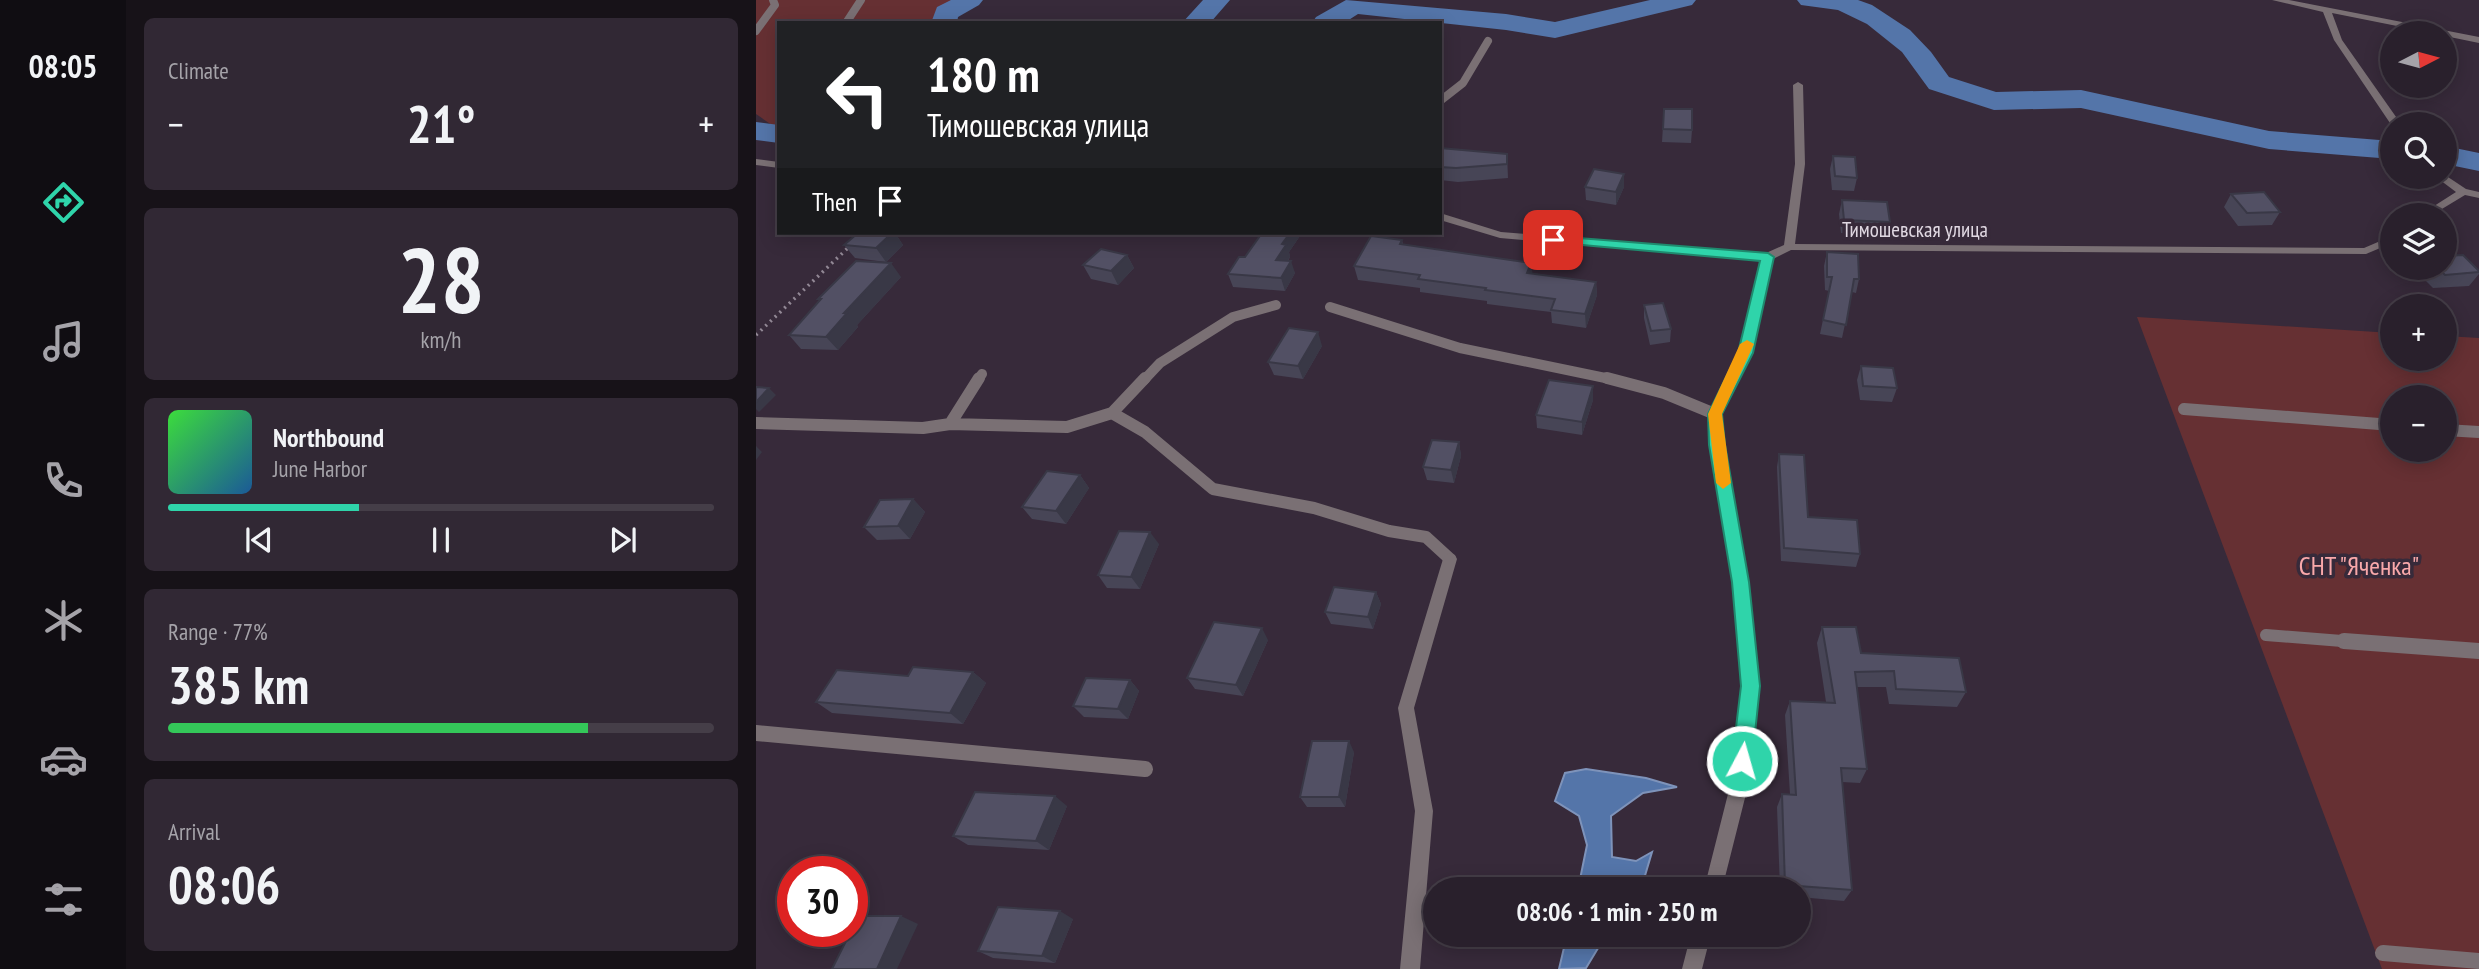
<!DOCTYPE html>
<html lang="en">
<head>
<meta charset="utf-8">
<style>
  :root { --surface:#29202c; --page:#312834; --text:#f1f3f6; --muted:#a5a3a9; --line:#453e48; --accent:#2fd4aa }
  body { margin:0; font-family:"PT Sans Narrow",sans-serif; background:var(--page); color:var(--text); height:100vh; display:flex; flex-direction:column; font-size:26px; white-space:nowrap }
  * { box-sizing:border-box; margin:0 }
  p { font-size:23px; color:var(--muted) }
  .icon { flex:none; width:38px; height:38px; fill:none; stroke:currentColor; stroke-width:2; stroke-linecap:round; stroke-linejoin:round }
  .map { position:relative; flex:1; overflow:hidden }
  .details { display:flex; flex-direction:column; gap:18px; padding:18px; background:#171218; width:630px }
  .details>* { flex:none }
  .banner { position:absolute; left:21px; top:21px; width:665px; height:214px; border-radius:0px; box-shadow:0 4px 18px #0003,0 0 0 2px var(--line); background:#202124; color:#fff; overflow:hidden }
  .needle { width:46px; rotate:84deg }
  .controls { position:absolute; left:1624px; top:21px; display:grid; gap:14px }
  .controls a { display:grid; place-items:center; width:77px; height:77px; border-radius:50%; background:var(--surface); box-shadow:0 4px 18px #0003,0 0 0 2px var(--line); font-size:35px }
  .speed { position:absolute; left:21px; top:856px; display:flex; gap:14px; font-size:35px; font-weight:700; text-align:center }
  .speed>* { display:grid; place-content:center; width:91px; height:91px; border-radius:50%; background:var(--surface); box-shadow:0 4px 18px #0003,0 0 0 2px var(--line); line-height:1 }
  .speed .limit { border:10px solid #d22; background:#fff; color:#111 }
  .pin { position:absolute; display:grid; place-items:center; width:60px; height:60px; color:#fff; margin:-30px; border-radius:14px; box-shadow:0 4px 10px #0006 }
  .me { position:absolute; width:77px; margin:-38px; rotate:6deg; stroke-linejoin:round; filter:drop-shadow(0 0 5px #0008) }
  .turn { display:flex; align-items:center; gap:24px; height:147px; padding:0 35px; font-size:32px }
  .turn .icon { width:91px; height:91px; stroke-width:2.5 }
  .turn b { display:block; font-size:49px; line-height:60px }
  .then { display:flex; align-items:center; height:66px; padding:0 35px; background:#0003; gap:14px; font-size:26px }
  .big { font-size:52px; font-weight:600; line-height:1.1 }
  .details .widget { flex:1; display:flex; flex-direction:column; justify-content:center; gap:10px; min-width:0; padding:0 24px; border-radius:10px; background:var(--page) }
  .details .dial { align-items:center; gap:0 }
  .dial b { font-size:91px; line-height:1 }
  .song { display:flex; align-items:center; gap:21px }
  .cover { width:84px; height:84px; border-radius:10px; background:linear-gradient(135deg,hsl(120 70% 55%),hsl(210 70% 35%)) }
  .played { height:7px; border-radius:4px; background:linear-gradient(90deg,var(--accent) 35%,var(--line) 35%) }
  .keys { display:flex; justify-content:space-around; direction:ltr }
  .heat { display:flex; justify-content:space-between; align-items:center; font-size:38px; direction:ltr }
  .charge { height:10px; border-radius:5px; background:linear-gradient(90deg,#34c759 77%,var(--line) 0) }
  .trip { position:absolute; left:667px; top:877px; width:388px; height:70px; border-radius:35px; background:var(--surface); box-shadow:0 4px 18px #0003,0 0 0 2px var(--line); font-weight:600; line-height:70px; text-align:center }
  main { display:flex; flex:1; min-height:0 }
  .dock { display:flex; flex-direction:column; width:126px; justify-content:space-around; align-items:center; background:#100d12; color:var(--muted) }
  .dock .icon { width:49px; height:49px }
  .dock .active { color:var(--accent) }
  .dock b { font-size:32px; color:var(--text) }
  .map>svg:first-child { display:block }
</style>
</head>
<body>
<main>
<nav class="dock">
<b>08:05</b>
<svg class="icon active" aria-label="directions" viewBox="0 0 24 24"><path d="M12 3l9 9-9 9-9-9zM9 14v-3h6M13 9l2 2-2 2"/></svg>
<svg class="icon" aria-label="music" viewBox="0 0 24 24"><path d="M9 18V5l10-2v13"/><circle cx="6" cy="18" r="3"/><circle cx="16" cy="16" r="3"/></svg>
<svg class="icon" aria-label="phone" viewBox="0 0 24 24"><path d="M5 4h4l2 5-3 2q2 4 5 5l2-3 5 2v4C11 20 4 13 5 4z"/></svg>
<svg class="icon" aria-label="climate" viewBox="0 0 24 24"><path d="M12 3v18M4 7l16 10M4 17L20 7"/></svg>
<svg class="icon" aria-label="car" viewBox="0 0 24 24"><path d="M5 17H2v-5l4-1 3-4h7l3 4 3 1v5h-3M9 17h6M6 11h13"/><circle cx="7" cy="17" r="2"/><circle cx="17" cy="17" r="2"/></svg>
<svg class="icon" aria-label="filters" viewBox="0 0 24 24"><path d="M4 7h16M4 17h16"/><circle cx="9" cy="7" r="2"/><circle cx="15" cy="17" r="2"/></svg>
</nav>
<section class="details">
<div class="widget"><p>Climate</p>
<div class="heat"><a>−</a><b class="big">21°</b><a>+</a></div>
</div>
<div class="widget dial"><b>28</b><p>km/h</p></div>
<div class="widget">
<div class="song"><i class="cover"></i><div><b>Northbound</b><p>June Harbor</p></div></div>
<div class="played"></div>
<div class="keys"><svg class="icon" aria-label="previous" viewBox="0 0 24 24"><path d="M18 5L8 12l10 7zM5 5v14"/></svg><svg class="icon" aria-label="pause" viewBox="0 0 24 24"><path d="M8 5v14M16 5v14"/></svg><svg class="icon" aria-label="next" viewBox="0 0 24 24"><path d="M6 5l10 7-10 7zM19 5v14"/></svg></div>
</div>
<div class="widget"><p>Range · 77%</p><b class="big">385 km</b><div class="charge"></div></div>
<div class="widget"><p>Arrival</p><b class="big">08:06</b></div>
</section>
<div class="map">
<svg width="1723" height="969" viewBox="0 0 1723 969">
  <rect width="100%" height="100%" fill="#372a3a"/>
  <!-- green -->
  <path fill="#663033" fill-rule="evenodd" d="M0 0H214L190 13 188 23H23V130L0 114Z
    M1381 317 1636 333V359H1689V336L1723 338V969H1626ZM1636 397H1689V450H1636Z"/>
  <!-- water -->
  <path fill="#5475a9" stroke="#7e93ba" stroke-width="2" d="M830 769 890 778 921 787 887 793 855 816 856 857 880 861 896 852 885 889H822L831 845 823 816 799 801 809 773Z
    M811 935V934L850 935 830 968 803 969Z"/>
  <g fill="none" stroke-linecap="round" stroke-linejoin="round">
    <!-- river -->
    <path fill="#5475a9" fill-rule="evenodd" d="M195 0H227L223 5 202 17 201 23H175L181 7Z
      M447 0H474L454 23H426Z
      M590 0 750 14 799 22 894 0H940L936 5 799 38 750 30 602 14 588 23H556L560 17Z
      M1041 0H1102L1116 5 1154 30 1175 52 1193 77 1240 92 1325 90 1513 131 1636 141V159L1513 149 1325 108 1238 110 1173 89 1146 52 1111 24 1082 10 1045 5Z
      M0 122 23 125V143L0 140Z
      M1689 146 1723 153V171L1689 164Z"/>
    <!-- path -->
    <path stroke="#928895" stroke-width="3.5" stroke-dasharray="2 4.5" stroke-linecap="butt" d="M0 335 95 245"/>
    <!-- lane-far3 -->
    <path stroke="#7a7074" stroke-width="8" d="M90 23 105 0
      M0 31 19 5 17 0
      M684 101 707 83 732 41"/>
    <!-- lane-far2 -->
    <path stroke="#7a7074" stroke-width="10" d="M574 307 704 348 859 380
      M222 380 226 374
      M388 380 404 363 477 317 520 305"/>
    <!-- lane-far1 -->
    <path stroke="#7a7074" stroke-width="12" d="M851 378 908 393 959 414
      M1428 409 1636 425
      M356 413 389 432 457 489 558 508 633 531 670 537 694 559
      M0 423 167 428 194 424 223 378
      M194 424 311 427 356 413 389 378
      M1689 430 1723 432
      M1510 635 1611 643"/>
    <!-- lane -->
    <path stroke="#7a7074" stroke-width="16" d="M1588 641 1723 651
      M0 733 389 769
      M1627 953 1723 961"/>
    <!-- street -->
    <path fill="#7a7074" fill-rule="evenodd" d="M1516 0H1533L1723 37V43L1689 36V33H1676L1576 13 1586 40 1645 124 1636 126 1578 40 1567 12Z
      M1042 82 1047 85 1049 164 1039 244 1608 248 1636 236V243L1610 254 1035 250 1017 259 995 353 966 414 968 445 992 582 1002 686 992 786 966 889H948L974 786 986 686 976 582 954 445 952 414 983 353 1006 260 744 238 684 220V213L745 232 1010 253 1028 245 1039 164 1037 85Z
      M0 159 23 162V168L0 165Z
      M1689 175 1710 189 1723 192V198L1709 195 1676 215H1664L1700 192 1680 177H1689Z
      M694 553 699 555 701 559 658 708 677 811 664 969H644L659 811 642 708 687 559 689 555Z
      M935 934H955L946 969H926Z"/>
  </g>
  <!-- wall -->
  <path fill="#474556" d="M908 109 936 130 935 143 906 142Z
    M684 148 751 154 752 178 702 182 684 180Z
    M1077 156 1101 178 1098 191 1076 190 1074 169Z
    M868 174V187L860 205 830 200 829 187Z
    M1475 194 1524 212 1516 225 1482 226 1468 207Z
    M1086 200 1134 222 1130 235 1085 233 1083 214Z
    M47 233H97L94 236 48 234Z
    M102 233H139L147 245 130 262 99 258 88 245Z
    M371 233H406L402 237 371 234Z
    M506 233H546L533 252 534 257 532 261 539 273 529 291 477 287 472 274 489 257Z
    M646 240 647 244 775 263 776 273 840 282 841 295 830 328 796 323 795 312 731 304V301L664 292V288L602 280 598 266Z
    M1071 252 1103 279 1100 293 1096 292 1086 338 1064 334 1073 291 1069 290 1068 266Z
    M371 255 378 268 362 285 335 279 327 265Z
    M1662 268H1689L1723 271V274L1713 286 1677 288 1660 271Z
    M145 277 101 325 102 327 82 350 45 349 33 335 64 301 62 299Z
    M888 305 915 329 914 342 894 345 888 318Z
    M566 346 547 379 518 375 512 362Z
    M1105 366 1141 388 1136 402 1104 400 1101 380Z
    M837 400 826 435 781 428 780 415Z
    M703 442 705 456 698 483 671 480 667 467Z
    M1023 454 1052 517 1104 554 1100 567 1025 561 1021 467Z
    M324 475 333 488 310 524 276 519 266 507Z
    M157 499 169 512 154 539 121 540 108 527Z
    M403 544 384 589 351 588 342 575Z
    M620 592 625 604 617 629 575 624 569 612Z
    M1066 627 1105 653 1210 692 1201 707 1133 704 1130 687H1100L1111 769 1104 783 1086 782 1096 890 1088 901 1043 897V889H1024L1021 807 1026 794H1034L1029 715 1034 701 1070 702 1061 643Z
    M512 640 487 696 439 689 431 678Z
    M217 672 230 683 207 724 76 713 60 702 152 676Z
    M374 680 383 691 372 719 328 717 317 706Z
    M598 752 589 807H551L544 797Z
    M311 806 293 850 212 845 197 836Z
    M317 919 299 963 237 958 222 951Z"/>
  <!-- shaded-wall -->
  <path fill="#393846" d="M868 174V187L860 205V192Z
    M136 233H139L147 245 130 262 120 248Z
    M534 233H546L533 252 534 257 524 272 520 260 526 244Z
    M371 255 378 268 362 285 355 271Z
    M535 261 539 273 529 291 525 278Z
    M135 263 145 277 101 325 102 327 82 350 70 337 88 313Z
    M775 263 777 277 771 273Z
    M840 282 841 295 830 328 829 314Z
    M562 332 566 346 547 379 542 366Z
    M837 386V400L826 435V422Z
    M13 388 20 395 3 412 0 409V402Z
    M703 442 705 456 698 483 695 470Z
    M0 446 6 452 0 460Z
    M324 475 333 488 310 524 300 511Z
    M157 499 169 512 154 539 142 526Z
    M394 532 403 544 384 589 375 577Z
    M620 592 625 604 617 629 612 617Z
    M506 628 512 640 487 696 480 685Z
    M217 672 230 683 207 724 194 713Z
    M374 680 383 691 372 719 362 709Z
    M593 741 598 752 589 807 583 797Z
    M299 796 311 806 293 850 280 841Z
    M304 911 317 919 299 963 286 956Z
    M145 916 162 924 141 969H121Z"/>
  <!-- building -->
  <path fill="#525064" stroke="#393846" stroke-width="2" d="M908 109H936V130L907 129Z
    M684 148 751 154V164L700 168 684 167Z
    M1077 156 1099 157 1101 178 1079 176Z
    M838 169 868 174 860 192 829 187Z
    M1508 192 1524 212 1491 213 1475 194Z
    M1086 200 1131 202 1134 222 1088 220Z
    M102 233H136L120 248 88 245Z
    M506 233H534L526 244 530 245 520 260 535 261 525 278 472 274 483 257H489Z
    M615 236 646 240 644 244 775 263 771 273 840 282 829 314 795 310 799 299 729 290 730 288 662 279 664 275 598 266Z
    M345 249 371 255 355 271 327 265Z
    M1071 252 1102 254 1103 279H1098L1090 325 1067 320 1076 277H1071Z
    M1707 255 1723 271V272L1689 275 1682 268H1689V256Z
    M100 261 135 263 88 313H91L70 337 33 335 65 299H62Z
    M907 303 915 329 895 331 888 305Z
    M533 328 562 332 542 366 512 362Z
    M1105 366 1137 368 1141 388 1107 386Z
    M793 380 837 386 826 422 780 415Z
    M0 387 13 388 0 402Z
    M676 440 703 442 695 470 667 467Z
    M1023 454 1048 455 1052 517 1101 520 1104 554 1028 548Z
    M291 471 324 475 300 511 266 507Z
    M157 499 142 526 108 527 124 500Z
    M363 531 394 532 375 577 342 575Z
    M578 587 620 592 612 617 569 612Z
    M458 622 506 628 480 685 431 678Z
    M1066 627H1100L1105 653 1203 658 1210 692 1140 689 1138 671 1099 672 1111 769 1085 768 1096 890 1029 885 1026 794 1040 795 1034 701 1079 703Z
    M157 667 217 672 194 713 60 702 81 670 152 676Z
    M330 678 374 680 362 709 317 706Z
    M556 741H593L583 797H544Z
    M219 792 299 796 280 841 197 836Z
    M242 907 304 911 286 956 222 951Z
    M102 916H145L121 969H76L95 931H96V928Z"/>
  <!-- route -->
  <path fill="#2fd4aa" stroke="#1f8a6e" stroke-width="2" d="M797 236 1012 253 1018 257 997 353 966 414 969 445 993 582 1004 686 996 761 993 768 986 770 979 768 976 761 985 686 976 582 953 445 952 414 982 353 1004 261 793 242 791 240Z"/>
  <!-- slow -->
  <path fill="#f59e0b" d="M991 340 998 344 966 414 975 483 967 489 960 483 952 414 984 344Z"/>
  <g text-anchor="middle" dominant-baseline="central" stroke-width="7" stroke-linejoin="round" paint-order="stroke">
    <!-- far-street labels -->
    <g font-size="21" fill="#e0d8e2" stroke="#372a3a">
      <text x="1159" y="229">Тимошевская улица</text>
    </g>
    <!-- park labels -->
    <g font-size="26" fill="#f9a8aa" stroke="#372a3a">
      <text x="1603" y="565">СНТ "Яченка"</text>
    </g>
  </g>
</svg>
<div class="controls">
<a><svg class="needle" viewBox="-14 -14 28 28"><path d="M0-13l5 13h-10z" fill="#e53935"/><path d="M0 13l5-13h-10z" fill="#a5a3a9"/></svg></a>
<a><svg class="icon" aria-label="search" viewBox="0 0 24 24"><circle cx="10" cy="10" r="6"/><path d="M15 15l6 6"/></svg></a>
<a><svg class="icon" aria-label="layers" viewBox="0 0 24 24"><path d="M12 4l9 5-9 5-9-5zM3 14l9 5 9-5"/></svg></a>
<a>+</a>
<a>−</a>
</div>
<div class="speed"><div class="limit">30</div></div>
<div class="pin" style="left:797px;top:240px;background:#d93025"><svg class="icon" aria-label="arrive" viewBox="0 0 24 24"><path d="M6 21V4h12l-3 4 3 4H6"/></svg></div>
<svg class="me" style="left:986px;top:761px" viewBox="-20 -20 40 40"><circle r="17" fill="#2fd4aa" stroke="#fff" stroke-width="3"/><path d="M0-11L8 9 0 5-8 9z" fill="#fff"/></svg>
<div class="trip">08:06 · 1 min · 250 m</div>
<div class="banner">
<div class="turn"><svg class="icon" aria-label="left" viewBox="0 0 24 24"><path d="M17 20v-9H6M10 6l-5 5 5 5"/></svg><div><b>180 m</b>Тимошевская улица</div></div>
<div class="then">Then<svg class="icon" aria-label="arrive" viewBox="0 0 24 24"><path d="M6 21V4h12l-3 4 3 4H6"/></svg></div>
</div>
</div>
</main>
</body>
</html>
